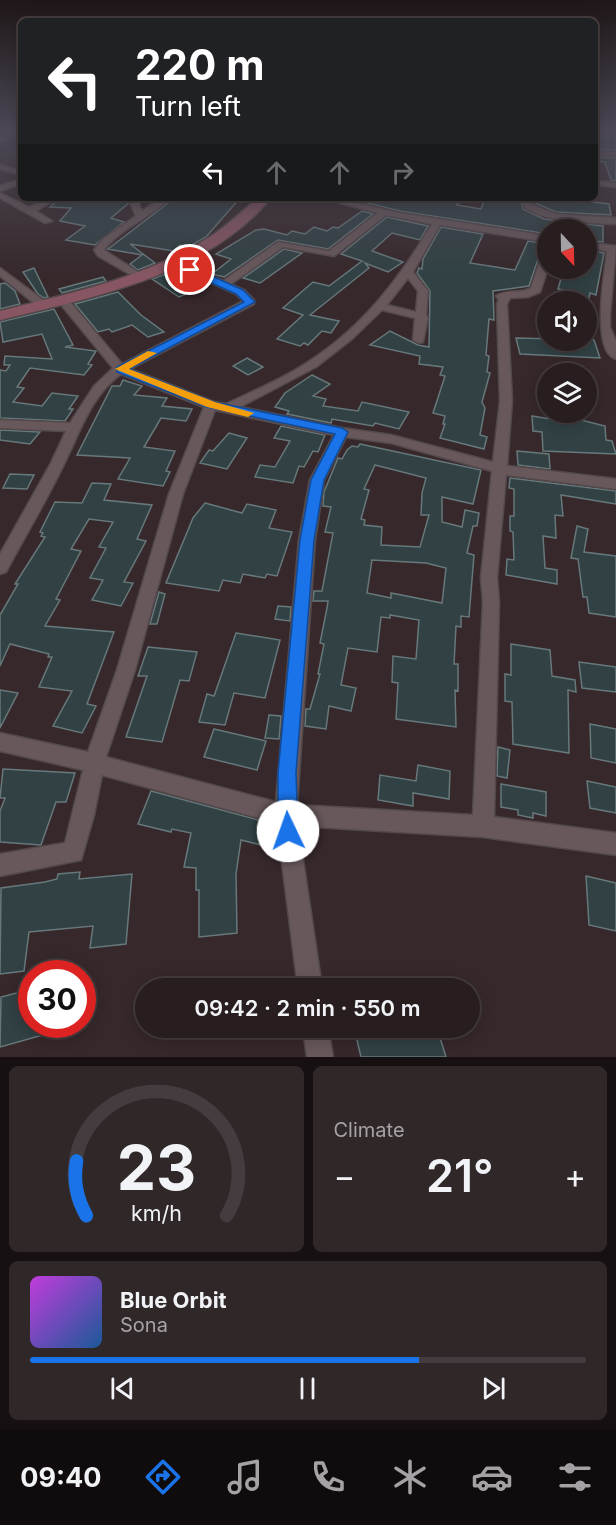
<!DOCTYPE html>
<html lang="en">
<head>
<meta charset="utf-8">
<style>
  :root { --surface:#281e20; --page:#302729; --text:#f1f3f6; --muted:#a5a2a5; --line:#443c3e; --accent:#1a73e8 }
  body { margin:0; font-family:Inter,sans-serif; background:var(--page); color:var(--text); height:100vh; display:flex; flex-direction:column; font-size:22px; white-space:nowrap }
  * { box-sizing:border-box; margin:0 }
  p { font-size:20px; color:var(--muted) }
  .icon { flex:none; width:33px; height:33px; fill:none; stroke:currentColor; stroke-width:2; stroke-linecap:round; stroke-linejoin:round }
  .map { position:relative; height:1057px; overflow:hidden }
  .sheet { display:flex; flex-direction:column; gap:9px; padding:9px; background:#161012; flex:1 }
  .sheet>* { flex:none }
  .top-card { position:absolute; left:18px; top:18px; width:580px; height:183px; border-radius:9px; box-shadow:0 3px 15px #0003,0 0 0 2px var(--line); background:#202124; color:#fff; overflow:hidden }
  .needle { width:39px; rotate:158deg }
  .fabs { position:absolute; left:537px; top:219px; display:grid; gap:12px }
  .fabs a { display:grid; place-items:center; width:60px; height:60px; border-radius:50%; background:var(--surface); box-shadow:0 3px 15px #0003,0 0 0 2px var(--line); font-size:30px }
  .speed { position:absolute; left:18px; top:960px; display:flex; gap:12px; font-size:30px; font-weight:700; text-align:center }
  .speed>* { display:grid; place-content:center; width:78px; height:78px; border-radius:50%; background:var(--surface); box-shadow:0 3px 15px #0003,0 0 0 2px var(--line); line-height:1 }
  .speed .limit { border:9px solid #d22; background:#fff; color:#111 }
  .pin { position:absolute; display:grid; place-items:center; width:51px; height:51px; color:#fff; margin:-26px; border:3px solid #fff; border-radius:50%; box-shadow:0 2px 6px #0007 }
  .me { position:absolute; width:66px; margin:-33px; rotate:357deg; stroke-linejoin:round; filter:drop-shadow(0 0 4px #0008) }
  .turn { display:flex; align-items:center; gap:21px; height:126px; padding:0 18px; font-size:27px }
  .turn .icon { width:78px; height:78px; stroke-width:2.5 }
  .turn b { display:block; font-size:42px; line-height:51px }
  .lanes { display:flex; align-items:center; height:57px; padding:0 18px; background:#0003; justify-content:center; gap:30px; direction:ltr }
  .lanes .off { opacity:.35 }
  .big { font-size:45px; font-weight:600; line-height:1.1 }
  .sheet .tile { flex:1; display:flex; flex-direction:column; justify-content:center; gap:9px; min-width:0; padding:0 21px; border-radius:9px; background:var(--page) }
  .sheet .dial { align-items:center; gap:0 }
  .dial svg { height:156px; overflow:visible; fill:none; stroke:var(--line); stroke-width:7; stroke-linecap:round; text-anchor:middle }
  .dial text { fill:var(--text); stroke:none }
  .song { display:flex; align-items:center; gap:18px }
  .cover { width:72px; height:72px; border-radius:9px; background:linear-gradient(135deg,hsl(290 70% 55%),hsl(210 70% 35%)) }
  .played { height:6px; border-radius:3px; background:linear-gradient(90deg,var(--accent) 70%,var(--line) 70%) }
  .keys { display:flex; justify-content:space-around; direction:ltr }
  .heat { display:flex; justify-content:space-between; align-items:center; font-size:33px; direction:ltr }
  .sheet .tiles { flex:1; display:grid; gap:9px; grid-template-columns:1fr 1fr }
  .tile:last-child { grid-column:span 2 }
  .trip { position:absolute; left:135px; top:978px; width:345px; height:60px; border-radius:30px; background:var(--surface); box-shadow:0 3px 15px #0003,0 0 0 2px var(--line); font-weight:600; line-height:60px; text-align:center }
  .tabs { display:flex; height:96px; justify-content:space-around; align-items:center; background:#100c0d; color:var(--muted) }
  .tabs .icon { width:42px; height:42px }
  .tabs .active { color:var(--accent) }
  .tabs b { font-size:27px; color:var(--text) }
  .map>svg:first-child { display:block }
</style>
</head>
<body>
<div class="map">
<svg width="616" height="1057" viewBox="0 0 616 1057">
  <rect width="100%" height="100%" fill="#36282b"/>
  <!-- building -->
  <path fill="#314144" stroke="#67787b" stroke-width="1.5" fill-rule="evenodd" d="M596 135 616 138V150L596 149Z
    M596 157 616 158V181L611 180 605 162 596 161Z
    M60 198H102L130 202 111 218 124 222 95 245 66 240 85 226 60 221 71 208 50 207Z
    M200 198H240L206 237 188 247 180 245 174 251 130 244 155 263 138 270 130 264 142 255 108 249 172 200 197 202Z
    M355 198H461L457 205 481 209 485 198H520L523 209 544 219 603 226V242L586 240V230H548V234L400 211 355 200Z
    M532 198H563L609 204 611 215 556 212 533 202Z
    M362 211 373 214 328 249 278 240 224 277 212 274 231 259 216 254 256 230 264 229 287 235 292 231 305 234 314 227 327 231 333 227 338 228Z
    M387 217 428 226 420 240 392 233 372 251 403 262 388 272 365 263 369 268 310 315 339 321 331 333 322 331 308 345 304 343 300 346 277 339 303 315 283 308 313 282 329 286 362 261 341 254Z
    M441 227 483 234 470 263 515 270 528 241 548 244 541 250 529 286 493 291 494 320 489 319 486 355 489 356 487 372 490 373 482 402 485 408 480 435 487 437 484 449 440 438 445 424H443L445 416 433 413 445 376 440 375 443 367 419 364 420 356 370 345 390 331 418 345 429 347 430 291 417 273 419 268 422 269 423 259Z
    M284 249 302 253 260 283 243 278Z
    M586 250 604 253 596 295 590 293 588 302H559L563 290 558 289 564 268H586Z
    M34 268 48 297 44 298 38 294 23 272Z
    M168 273 171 275 177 273 201 288 179 297 152 279Z
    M103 277 106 281 62 293 59 289Z
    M5 283 15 291 20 304 0 309V284Z
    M118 292 141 315 164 332 148 337 132 325 112 332 109 329 98 332 75 304Z
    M54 309 73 345 65 347 96 351 88 364 92 365 84 375 30 368 17 387 24 388 13 402 42 406 52 393 78 396 69 409H73L65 421 0 418V370L6 371 10 365H4L5 356 52 359 42 334 3 342 0 322Z
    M516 338 594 340 600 358 520 354Z
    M247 358 263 367 248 375 233 366Z
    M312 375 330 384 313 396 326 399 323 406 358 411 362 402 409 412 399 429 375 423 373 426 332 419 331 423 287 414 289 411 275 407 285 393Z
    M123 380 142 386 134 395 167 398 162 406 192 409 186 421 161 418 144 447 175 451 166 471 170 472 163 486 118 479 130 458 77 455 112 386H120Z
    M532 416 569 422 568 419 581 420 605 426 606 440 612 441 616 454 543 451 542 432 533 431Z
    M281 426 325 435 318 452 313 451 304 467 299 466 293 483 255 477 260 465 275 467 290 441 274 438Z
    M0 430 40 432 30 444 0 440Z
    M229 433 247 438 227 469 200 463 209 450 213 451Z
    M360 444 481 470 473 504 442 497V522L462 527 465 510 479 513 477 526H473L467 553 474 555 469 617 461 616V627L456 626 454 664H458V691L455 690 456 727 396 719 398 683 392 682 393 656 416 659 419 620 390 615V618L381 617 377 652 348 648 341 685 356 688 351 711 329 706 326 729 305 726 306 709H310L320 674H318L324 644 320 643 327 608 328 601H313L314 591H322L333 533 325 532 331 507 323 506 324 492 338 458 342 459 347 450 352 446 358 447ZM375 465 426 478 422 493 421 515H429L420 547 381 545 382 527 364 525 365 520 361 519 369 490 364 489ZM372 560 426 563 446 568 442 603 391 593V598L367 593Z
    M517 451 549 454 550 469 518 465Z
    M10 474 34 475 27 489 3 488Z
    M510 478 616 491V504L561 495 563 516 555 515 556 538 543 536 545 568 557 570V584L506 575 507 559 514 560 513 532 510 531V516H514V489L509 488Z
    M92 483 111 484 104 500 152 505 137 539 146 541 124 582 133 583 121 606 92 600 103 580 90 578 106 548 99 547 113 522 89 519 71 549 81 551 56 599 60 600 45 626 114 632 87 704 96 706 82 733 53 726 72 691 39 687 52 657H48L49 654 10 644 0 666V615L18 584H15L45 537 41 536 43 533 40 532 55 502 82 503Z
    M205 503 242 513 247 504 276 510 269 528 292 532 277 576 267 574 265 578 243 574 240 583 223 580 219 591 166 583 193 518Z
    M577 526 588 529 584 552 616 556V617L589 613 587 597H583L578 559 571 558Z
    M159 592 165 594 157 624H150Z
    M278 606 291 607 290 621 275 619Z
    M236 633 280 640 265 698 234 693 225 725 199 722 207 694 214 696Z
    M511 644 550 650 552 676 575 680 576 692 568 690 569 753 513 744 512 702 505 701V674L511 675Z
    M148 647 197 652 189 681 180 680 162 742 126 737 147 676H138Z
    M579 662 616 667V692L582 688Z
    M0 690 18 693 0 728Z
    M269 715 281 716 279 739 265 738Z
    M590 724 616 729V763L591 758Z
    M214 729 266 741 257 770 204 757Z
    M498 747 510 750 507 778 497 776Z
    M418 765 450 771 449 799 413 793V806L378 800 380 775 416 781Z
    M3 769 75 773 66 802H56L41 845 0 842V811L5 798H0Z
    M587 781 616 787V813L590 808Z
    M501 784 546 792V816L533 813V818L518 815V810L501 807Z
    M151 791 266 822 261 845 241 840 236 874 237 933 199 937V890H196V868L184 867 191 833 172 829 171 832 138 824Z
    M80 872 79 879 132 874 126 944 90 948 93 926 29 932 24 971 0 974 1 888 45 882 57 879 58 874Z
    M586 876 616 883V931L589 925Z
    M32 989V1024H68V1028L0 1047 1 997Z
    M385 1028H437L446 1057H361L356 1036Z"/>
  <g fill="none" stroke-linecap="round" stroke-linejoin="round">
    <!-- street casing -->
    <g stroke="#53484a" stroke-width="3">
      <path id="street" d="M17 130H21V134L0 142V137Z
        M596 130 616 131V135L596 133Z
        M596 151 616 152V156L596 155Z
        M0 165 21 171V175L0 169Z
        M21 179V184L0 191V186Z
        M596 181 616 183V187L596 185Z
        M0 193 29 207 48 198H58L36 211 52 221 45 223 0 198Z
        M133 198H141L139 205 142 211 161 198H170C150 218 122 227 104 250L141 274 143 276 138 279 98 256 94 250 103 239 136 216 131 205Z
        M321 198H335L400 213 548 236V242L440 225 413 272 428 291 426 315 428 317 423 342 419 343 413 340 415 318 382 310 352 339 316 367 240 407 342 428 391 435 493 462 500 401 497 304 499 300 496 296C506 289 520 294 531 288L543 251 548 248V268L540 292 528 297 510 298 507 304 512 401 507 466 616 479V489L506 475 497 578 499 602 494 817 616 833V855L483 837 298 826 322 988H298L277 823 102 775 94 815 81 860 0 876V854L65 843 83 770 0 751V733L88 752 117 670 169 494 204 407 121 374C91 396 81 430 65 462 47 500 25 536 6 572L0 574V554L51 463 66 431 0 428V420L70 423 94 386 113 368 58 301V297H66L122 364 243 301 236 294 171 265V261H177L223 281 278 242 329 251 378 213ZM386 215 432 224C399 279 363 327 308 362 283 379 253 391 226 404L214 402 130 369 254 304V300L244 290 231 284 283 247 334 256ZM408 278 418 291 416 312 387 305ZM215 410 334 435 310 480 299 540 276 802 106 757 135 670 183 494ZM346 437 391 443 492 471 481 578 483 602 473 815 297 805 315 540 324 480Z
        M522 198H530L531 204 556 214 616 218V224C586 222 550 224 524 207Z
        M586 242 616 246 610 314V327L616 341V359C590 351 605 272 607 251L586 248Z
        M0 268 47 303V307H39L0 276Z
        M303 1028H328L333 1057H307Z"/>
    </g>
    <!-- secondary casing -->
    <g stroke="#53484a" stroke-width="3">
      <path id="secondary" d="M258 198H271C206 276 93 297 0 320V311C71 293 145 278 208 238 226 227 241 212 258 198Z"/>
    </g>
    <!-- street -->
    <use href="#street" fill="#68585b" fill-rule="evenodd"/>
    <!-- secondary -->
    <use href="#secondary" fill="#885663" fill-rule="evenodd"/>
  </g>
  <!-- sky -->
  <linearGradient id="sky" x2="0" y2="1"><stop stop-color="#1e1618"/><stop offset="0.47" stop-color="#4c4855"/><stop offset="1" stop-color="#4c4855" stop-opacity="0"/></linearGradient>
  <rect width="616" height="278" fill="url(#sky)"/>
  <!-- route -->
  <path fill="#1a73e8" stroke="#114b97" stroke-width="1.5" d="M187 268H194L243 290 255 302 129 369 214 402 342 428 348 432 324 480 314 540 296 773 298 831 295 838 288 841 281 838 278 831V773L300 540 311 480 335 434 207 407 117 372V367L244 302 236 294 187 272Z"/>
  <!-- slow -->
  <path fill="#f59e0b" d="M148 351 157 353 129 369 215 402 254 413 248 417 207 407 115 369Z"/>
</svg>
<div class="fabs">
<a><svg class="needle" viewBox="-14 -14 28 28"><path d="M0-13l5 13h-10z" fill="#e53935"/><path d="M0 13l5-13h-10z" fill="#a5a2a5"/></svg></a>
<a><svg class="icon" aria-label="sound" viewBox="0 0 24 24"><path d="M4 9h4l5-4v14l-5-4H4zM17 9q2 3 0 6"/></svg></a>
<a><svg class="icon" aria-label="layers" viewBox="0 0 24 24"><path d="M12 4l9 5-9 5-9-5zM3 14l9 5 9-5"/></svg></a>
</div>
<div class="speed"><div class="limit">30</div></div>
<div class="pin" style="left:190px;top:270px;background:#d93025"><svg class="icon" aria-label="arrive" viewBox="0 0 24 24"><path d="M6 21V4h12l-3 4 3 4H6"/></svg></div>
<svg class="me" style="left:288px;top:831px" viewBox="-20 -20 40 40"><circle r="19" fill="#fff"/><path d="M0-13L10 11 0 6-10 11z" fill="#1a73e8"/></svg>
<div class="trip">09:42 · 2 min · 550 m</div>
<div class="top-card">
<div class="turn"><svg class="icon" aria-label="left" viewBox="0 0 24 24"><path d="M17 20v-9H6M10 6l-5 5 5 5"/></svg><div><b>220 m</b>Turn left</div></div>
<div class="lanes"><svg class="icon" aria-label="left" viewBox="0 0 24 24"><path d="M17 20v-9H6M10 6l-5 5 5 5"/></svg><svg class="icon off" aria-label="ahead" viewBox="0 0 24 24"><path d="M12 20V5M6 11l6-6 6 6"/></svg><svg class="icon off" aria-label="ahead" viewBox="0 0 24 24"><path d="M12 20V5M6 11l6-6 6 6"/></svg><svg class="icon off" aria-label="right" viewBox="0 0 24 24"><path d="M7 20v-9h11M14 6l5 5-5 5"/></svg></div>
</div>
</div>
<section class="sheet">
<div class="tiles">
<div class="tile dial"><svg viewBox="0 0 100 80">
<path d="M14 69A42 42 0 1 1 86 69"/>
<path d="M14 69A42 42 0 0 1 9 41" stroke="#1a73e8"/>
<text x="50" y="56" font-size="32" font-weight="700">23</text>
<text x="50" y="72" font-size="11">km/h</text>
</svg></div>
<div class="tile"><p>Climate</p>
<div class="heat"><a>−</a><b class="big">21°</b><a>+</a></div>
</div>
<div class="tile">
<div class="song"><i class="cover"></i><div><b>Blue Orbit</b><p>Sona</p></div></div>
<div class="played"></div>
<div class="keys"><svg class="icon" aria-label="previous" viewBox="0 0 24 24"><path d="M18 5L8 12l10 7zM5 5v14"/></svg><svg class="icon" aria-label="pause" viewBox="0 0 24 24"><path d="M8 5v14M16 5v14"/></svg><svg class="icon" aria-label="next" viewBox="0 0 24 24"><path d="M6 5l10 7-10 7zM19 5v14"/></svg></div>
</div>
</div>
</section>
<nav class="tabs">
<b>09:40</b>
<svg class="icon active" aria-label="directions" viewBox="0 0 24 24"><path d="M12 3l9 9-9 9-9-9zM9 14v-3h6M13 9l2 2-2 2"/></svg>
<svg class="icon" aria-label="music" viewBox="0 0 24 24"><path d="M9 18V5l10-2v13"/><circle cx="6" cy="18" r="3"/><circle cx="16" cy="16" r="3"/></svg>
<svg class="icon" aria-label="phone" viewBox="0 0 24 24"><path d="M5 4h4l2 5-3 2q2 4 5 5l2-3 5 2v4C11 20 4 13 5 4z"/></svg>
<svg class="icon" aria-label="climate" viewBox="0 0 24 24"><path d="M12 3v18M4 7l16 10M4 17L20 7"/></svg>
<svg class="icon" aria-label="car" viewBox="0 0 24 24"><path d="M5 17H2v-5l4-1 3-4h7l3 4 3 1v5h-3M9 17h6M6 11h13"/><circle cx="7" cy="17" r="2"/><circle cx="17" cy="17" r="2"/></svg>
<svg class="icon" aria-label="filters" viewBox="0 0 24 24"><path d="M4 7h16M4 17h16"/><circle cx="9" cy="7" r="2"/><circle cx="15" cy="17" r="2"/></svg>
</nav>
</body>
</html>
